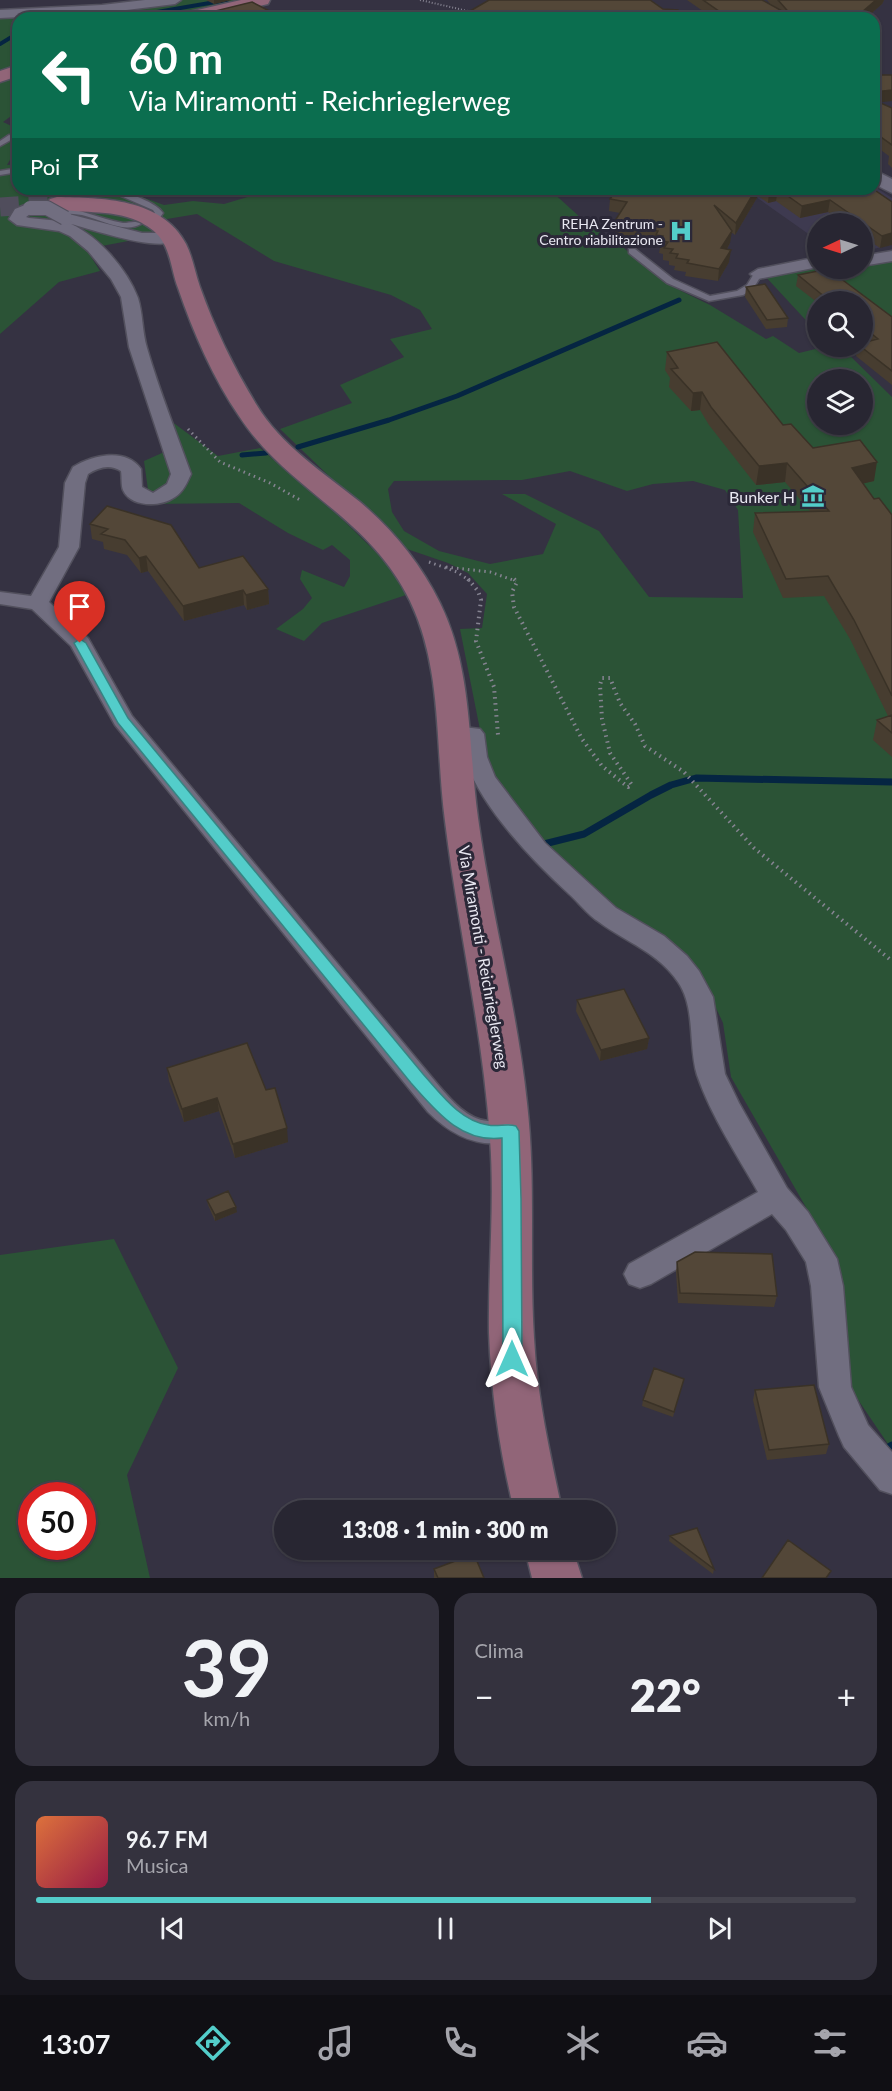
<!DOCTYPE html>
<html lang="it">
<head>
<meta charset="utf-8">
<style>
  :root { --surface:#282632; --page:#34323e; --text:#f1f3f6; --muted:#a5a5ac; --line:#44434d; --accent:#53cdca }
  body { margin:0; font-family:Lato,sans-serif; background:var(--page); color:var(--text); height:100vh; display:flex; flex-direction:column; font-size:22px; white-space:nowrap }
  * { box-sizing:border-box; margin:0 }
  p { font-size:20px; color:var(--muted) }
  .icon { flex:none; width:33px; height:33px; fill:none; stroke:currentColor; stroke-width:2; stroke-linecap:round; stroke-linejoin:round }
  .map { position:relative; height:1578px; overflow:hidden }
  .panel { display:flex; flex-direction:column; gap:15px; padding:15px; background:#16151c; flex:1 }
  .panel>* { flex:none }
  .hud { position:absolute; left:12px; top:12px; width:868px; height:183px; border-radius:18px; box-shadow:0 2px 4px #0004,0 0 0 2px var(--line); background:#0b6e4f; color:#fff; overflow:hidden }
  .needle { width:39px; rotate:266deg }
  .tools { position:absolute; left:807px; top:213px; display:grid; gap:12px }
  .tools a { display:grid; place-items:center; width:66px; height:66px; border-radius:50%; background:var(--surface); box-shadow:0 2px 4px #0004,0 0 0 2px var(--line); font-size:30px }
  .speed { position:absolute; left:18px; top:1482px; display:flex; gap:12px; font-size:30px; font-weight:700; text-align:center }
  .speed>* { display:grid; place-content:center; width:78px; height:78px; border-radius:50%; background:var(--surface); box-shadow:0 2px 4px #0004,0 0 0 2px var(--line); line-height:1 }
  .speed .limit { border:9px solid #d22; background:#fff; color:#111 }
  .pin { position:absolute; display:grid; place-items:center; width:51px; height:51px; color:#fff; margin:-62px -26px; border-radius:50% 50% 50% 0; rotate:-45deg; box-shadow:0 0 6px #0007 }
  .pin .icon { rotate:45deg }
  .me { position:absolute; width:66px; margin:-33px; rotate:0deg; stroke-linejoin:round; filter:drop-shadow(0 0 4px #0008) }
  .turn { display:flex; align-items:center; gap:21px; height:126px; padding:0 18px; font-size:27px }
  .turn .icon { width:78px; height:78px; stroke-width:2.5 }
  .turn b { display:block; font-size:42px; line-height:51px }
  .then { display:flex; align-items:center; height:57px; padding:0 18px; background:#0003; gap:12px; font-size:22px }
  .big { font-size:45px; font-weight:800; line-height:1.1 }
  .panel .widget { flex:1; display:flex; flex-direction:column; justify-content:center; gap:9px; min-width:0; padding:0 21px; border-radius:18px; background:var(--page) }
  .panel .dial { align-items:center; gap:0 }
  .dial b { font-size:78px; line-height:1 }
  .song { display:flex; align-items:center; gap:18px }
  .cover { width:72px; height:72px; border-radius:9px; background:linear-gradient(135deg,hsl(20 70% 55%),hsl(340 70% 35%)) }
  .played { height:6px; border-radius:3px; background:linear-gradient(90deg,var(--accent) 75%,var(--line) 75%) }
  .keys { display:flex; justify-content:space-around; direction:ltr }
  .heat { display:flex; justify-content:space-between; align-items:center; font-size:33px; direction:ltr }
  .panel .tiles { flex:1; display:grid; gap:15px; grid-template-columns:1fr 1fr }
  .widget:last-child { grid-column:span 2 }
  .trip { position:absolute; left:274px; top:1500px; width:342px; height:60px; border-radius:30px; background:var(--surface); box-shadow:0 2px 4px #0004,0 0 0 2px var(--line); font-weight:800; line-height:60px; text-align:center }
  .menu { display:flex; height:96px; justify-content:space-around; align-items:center; background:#100f14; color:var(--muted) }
  .menu .icon { width:42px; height:42px }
  .menu .selected { color:var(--accent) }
  .menu b { font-size:27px; color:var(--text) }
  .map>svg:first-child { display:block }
</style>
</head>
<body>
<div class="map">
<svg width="892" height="1578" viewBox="0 0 892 1578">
  <rect width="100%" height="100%" fill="#353242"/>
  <!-- built -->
  <path fill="#3e3a50" d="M875 187 892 198V245L863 251 862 224H818L817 240 749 192 692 189Z"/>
  <!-- green -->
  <path fill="#2b5336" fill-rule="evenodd" d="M165 0H241L200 18H18V111L3 122 18 129V146L7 165 18 164V189H120L164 205 193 201 224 204 268 191 293 192 304 189H549L582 219 620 245 669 285 710 305 766 339 773 336 799 353 824 347H841L892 397V1450L846 1382 834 1256 731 1077 723 1023 702 978 620 916 549 852 493 782 486 760 460 629 482 628 487 594 468 573 448 563 404 548 280 429 352 403 340 385 404 357 390 339 432 329 420 310 391 295 274 261 197 214 167 219 160 235 86 249 100 271 59 282 0 334V12L65 9ZM818 380H862V424H818ZM570 471 627 491 653 484 693 481 725 490 738 510 743 598 649 597 599 531 525 494H502L556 524 543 554 490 564 439 551 404 531 392 512 388 489 394 481 522 480Z
    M892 259V330L862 302H818L817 328 814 329 764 275 817 265 818 268H862L863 265Z
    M171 421 218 456 260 448 340 517 387 563 406 595 322 623 304 641 276 629 303 609 312 598 300 579 302 570 344 587 350 576V560L332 545 323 550 288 533 239 503 150 504 144 461 171 449Z
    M114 1239 178 1368 127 1475 150 1578H0V1255ZM32 1496H82V1546H32Z"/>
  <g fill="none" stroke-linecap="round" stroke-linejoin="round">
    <!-- stream-far3 -->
    <path stroke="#052542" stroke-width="4" d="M122 18 227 0
      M0 44 18 33"/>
    <!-- stream-far2 -->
    <path stroke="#052542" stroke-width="5" d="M298 447 389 420 457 396 679 300
      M242 455 266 453"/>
    <!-- stream-far1 -->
    <path stroke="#052542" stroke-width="7" d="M544 844 584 834 651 795 671 785 696 778 892 782"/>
    <!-- stream -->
    <path stroke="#052542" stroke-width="9" d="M887 1449 892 1446"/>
    <!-- secondary-tunnel -->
    <path stroke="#504d5c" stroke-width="19" stroke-dasharray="19 10" stroke-linecap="butt" d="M0 207 57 203"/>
    <!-- service casing -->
    <g stroke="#52505d" stroke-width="3">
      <path id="service" d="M9 135 16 137 0 146V141Z
        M18 168V172L0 175V171Z
        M105 189C120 189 155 201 163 213L159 219H153L152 217 155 213 153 210Z
        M49 208C77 206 98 219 123 223 130 223 135 220 141 224 124 234 100 219 82 215 71 213 60 214 49 212Z
        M629 249H635L673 279 710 296 737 291 747 285 755 272 762 274 753 289 743 295 709 301 667 283 629 253Z"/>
    </g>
    <!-- minor casing -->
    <g stroke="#52505d" stroke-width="3">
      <path id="minor" d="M145 0H181L175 4 102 13 0 18V10L102 5Z
        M30 203 38 208 26 217 29 218 60 221 57 218 65 213 142 233H171L179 238C165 255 91 229 71 224 98 236 127 269 138 298 143 314 142 331 147 348 159 390 176 432 191 474 187 483 183 492 175 497 161 507 131 508 123 490 121 485 122 477 121 471 110 464 99 467 88 474L85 483 79 547 49 602 88 638 132 716 439 1086C451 1100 468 1120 488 1121 500 1122 509 1119 520 1123L525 1131 520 1139C484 1151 454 1138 428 1112L115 725 71 646 32 609 0 604V592L31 596 59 547 65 483 73 467C92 455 126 447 141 469L142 487 153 493 167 484 171 474 129 347 121 297 111 279 88 251 70 236 59 231 17 225 9 219 15 209Z
        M892 251V261L862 266V256Z
        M818 257V267L758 279 750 274 758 269Z
        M455 726 480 729 484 734 487 757 495 777 545 843 616 908 664 936 687 956 699 971 713 997 725 1074 739 1103 787 1188 808 1212 837 1259 843 1286 851 1387 868 1425 892 1452V1494L880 1490 844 1447 839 1436 819 1387 811 1286 806 1262 786 1230 772 1214 651 1284 640 1288 629 1284 624 1274 629 1264 758 1192C737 1155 711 1116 697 1075 688 1046 696 1008 678 982 659 953 626 942 599 922 588 915 579 903 569 894 530 858 468 795 461 741L447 738 443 733 447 728Z"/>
    </g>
    <!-- tertiary casing -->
    <g stroke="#52505d" stroke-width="3">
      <path id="tertiary" d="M874 170 892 179V193L874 184Z"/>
    </g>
    <!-- secondary casing -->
    <g stroke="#52505d" stroke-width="3">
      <path id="secondary" d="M241 0H270L268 4 207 18H177L180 14Z
        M18 65V76L0 82V71Z
        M57 197C102 198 162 198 186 244 193 258 195 273 200 287 214 327 234 368 256 404 281 446 323 472 360 502 393 530 421 564 440 603 473 670 468 746 478 818 491 914 517 1007 527 1103 536 1181 529 1260 534 1338 537 1397 550 1453 562 1510H514C500 1453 491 1393 489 1333 488 1268 495 1204 490 1139 483 1032 458 928 445 821 435 747 443 670 410 601 369 516 287 490 239 416 213 378 193 332 178 288 172 273 171 253 161 239 156 231 146 225 138 221 109 208 79 215 50 207L47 203 50 199Z
        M525 1550H573L582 1578H532Z"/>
    </g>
    <!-- path-far2 -->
    <path stroke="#868492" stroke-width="2" stroke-dasharray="1 2" stroke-linecap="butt" d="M420 0 472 12"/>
    <!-- path-far1 -->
    <path stroke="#868492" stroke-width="3" stroke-dasharray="1.5 4" stroke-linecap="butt" d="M188 429 220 462 270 483 302 501
      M429 562 457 572 470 581
      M446 567 490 572 516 581"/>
    <!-- path -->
    <path stroke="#868492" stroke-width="4" stroke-dasharray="1.5 4.5" stroke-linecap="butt" d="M468 579 478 591 481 600 476 641 494 687 498 735
      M514 579 517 582 512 592 514 607 582 739 602 766 628 787 632 785 610 753 602 719 600 685 602 678H610L620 703 635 724 645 746 684 772 754 848 892 961"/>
    <!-- service -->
    <use href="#service" fill="#716e80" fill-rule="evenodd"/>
    <!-- minor -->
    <use href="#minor" fill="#716e80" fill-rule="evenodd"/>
    <!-- tertiary -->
    <use href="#tertiary" fill="#716e80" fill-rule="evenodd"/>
    <!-- secondary -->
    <use href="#secondary" fill="#916578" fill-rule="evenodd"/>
    <!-- minor-bridge casing -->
    <g stroke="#52505d" stroke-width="16" stroke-linecap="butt">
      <path id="minor-bridge" d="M30 208H47L65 218"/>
    </g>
    <!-- minor-bridge -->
    <use href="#minor-bridge" stroke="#716e80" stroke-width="14"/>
  </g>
  <!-- wall -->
  <path fill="#473d30" d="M206 0H231L214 4Z
    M687 0H762L771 5 767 0H884L882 4 866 18H713Z
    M215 11 283 18H215Z
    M874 75 880 103 892 108V168L888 164 889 156 874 145Z
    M617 189H873L892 202 880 248 862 236V224H845L828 212 800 218 776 201 768 203 758 196 735 235 731 232 730 243 727 249 729 262 718 281 685 276 686 272 674 270 675 266 669 265V261L663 260V254L659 253 660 248 655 247V243L612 236 613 224 620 213 609 211 610 199Z
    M828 269 892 317V385L856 356 857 346H862V343L866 342 862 339V302H818V303L796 286 798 275Z
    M746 287 788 318 787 327 766 329 745 297Z
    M667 352 783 425 813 448 874 481 863 483 874 499 892 515V757L873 740 877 720 888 716 850 639 824 596 783 598 753 532 755 513 810 511 785 482 756 485 709 425 700 410 691 411 669 387 670 378 665 370Z
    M107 506 199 568 268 589 269 604 247 610 244 605 184 621 148 571 141 573 127 555 104 549 103 542 92 539 90 524Z
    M577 1000 649 1038 647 1049 600 1061 576 1011Z
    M167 1068 288 1142 235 1158 219 1111 184 1122 169 1081Z
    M207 1200 237 1212 215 1221 208 1205Z
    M677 1262 777 1296 774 1307 678 1303 676 1272Z
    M684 1379 673 1417 642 1406 643 1400Z
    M755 1390 829 1444 826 1454 767 1460 753 1400Z
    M670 1536 714 1569 713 1574 669 1541Z
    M434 1569 484 1578H434Z"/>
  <!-- shaded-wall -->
  <path fill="#3a3227" d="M214 0H231L214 4Z
    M876 0H884L882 4 866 18H855Z
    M683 14V18H656Z
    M892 90V101L874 103V92Z
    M756 189H759L758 196 735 235 736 223Z
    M778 189 776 201 768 203 769 191Z
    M830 200 828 212 800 218 802 206Z
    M732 231 730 243 720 261 721 248Z
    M892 233V245L880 248 882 236Z
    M731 250 729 262 718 281 719 269Z
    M702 392 700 410 691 411 693 393Z
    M877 462 874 481 849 487 852 468Z
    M787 463 785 482 756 485 759 466Z
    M146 556 148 571 141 573 139 558Z
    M268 589 269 604 247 610 246 595Z
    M243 590 244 605 184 621 183 606Z
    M649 1038 647 1049 600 1061 601 1050Z
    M217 1098 219 1111 184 1122 182 1109Z
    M287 1128 288 1142 235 1158 233 1144Z
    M236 1207 237 1212 215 1221V1215Z"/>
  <!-- building -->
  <path fill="#534738" stroke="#3a3227" stroke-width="1.5" d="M489 0H650L663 9 678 10 683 14 656 18H458Z
    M703 0H762L793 17 778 0H876L855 18H729Z
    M252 2 283 18H224L215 11Z
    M874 75H892V90L874 92Z
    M874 100 892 108V145L874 132Z
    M617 189H718H717H756L736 223 714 205 732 231 721 248 731 250 719 269 687 263 689 260 676 258 678 254 670 253 673 249 664 248 668 242 660 241 663 236 656 235 658 231 613 224 627 202 610 199Z
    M767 189H873L892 202V233L882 236 830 200 802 206 778 189 769 191Z
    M828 269 892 317V371L860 346H862V343L878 339 862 326V302H831L798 275Z
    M765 284 788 318 767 320 746 287Z
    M717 342 783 425 791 424 813 448 860 440 877 462 852 468 874 499 879 498 892 515V696L854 620 828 576 786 579 755 513 829 511 787 463 759 466 711 407 702 392 693 393 671 369 678 368 667 352Z
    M107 506 171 525 199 568 243 556 268 589 246 595 243 590 183 606 146 556 139 558 125 540 101 534 108 529 90 524Z
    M892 715V733L877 720Z
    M624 989 649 1038 601 1050 577 1000Z
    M247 1043 266 1090 275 1088 287 1128 233 1144 217 1098 182 1109 167 1068Z
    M228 1191 236 1207 215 1215 207 1200Z
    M695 1252 772 1254 777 1296 680 1293 677 1262Z
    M654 1368 684 1379 674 1412 643 1400Z
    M814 1385 829 1444 769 1450 755 1390Z
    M697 1528 714 1569 670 1536Z
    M788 1540 831 1571 826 1578H762Z
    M474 1554 484 1578H438L434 1569Z"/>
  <!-- route -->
  <path fill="#53cdca" stroke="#368583" stroke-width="1.5" d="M80 639 86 643 128 718 423 1074C441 1094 460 1121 488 1125 498 1127 507 1123 516 1126L519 1131 521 1199 522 1359 519 1365 512 1367 506 1365 503 1359 502 1138C461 1143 436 1111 411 1083L118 723 74 643Z"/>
  <!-- icons -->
  <defs>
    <g id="hospital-bare" transform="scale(1.8)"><path d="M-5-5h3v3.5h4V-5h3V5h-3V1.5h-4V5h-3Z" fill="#53cdca" stroke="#2b2838" stroke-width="2.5" paint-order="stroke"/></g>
    <g id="museum-bare" transform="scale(1.8)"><path d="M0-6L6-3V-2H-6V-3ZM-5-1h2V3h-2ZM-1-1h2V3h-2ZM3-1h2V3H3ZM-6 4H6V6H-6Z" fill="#53cdca" stroke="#2b2838" stroke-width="2.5" paint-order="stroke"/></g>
  </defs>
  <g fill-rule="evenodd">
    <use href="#hospital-bare" x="681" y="231"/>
    <use href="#museum-bare" x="813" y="496"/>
  </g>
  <g text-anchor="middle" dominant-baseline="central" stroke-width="6" stroke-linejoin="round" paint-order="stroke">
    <!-- far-poi labels -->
    <g font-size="14" fill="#e9e8f2" stroke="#2b2838" text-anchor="end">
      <text x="663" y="223">REHA Zentrum -<tspan x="663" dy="16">Centro riabilitazione</tspan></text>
    </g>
    <!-- poi labels -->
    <g font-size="16" fill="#e9e8f2" stroke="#2b2838" text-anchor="end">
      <text x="795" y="496">Bunker H</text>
    </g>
    <!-- street labels -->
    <g font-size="16" fill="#e9e8f2" stroke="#2b2838">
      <text transform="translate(484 957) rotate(80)">Via Miramonti - Reichrieglerweg</text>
    </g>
  </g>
</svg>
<div class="tools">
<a><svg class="needle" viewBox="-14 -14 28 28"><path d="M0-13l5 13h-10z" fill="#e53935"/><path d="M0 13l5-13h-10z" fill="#a5a5ac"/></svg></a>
<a><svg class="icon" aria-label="search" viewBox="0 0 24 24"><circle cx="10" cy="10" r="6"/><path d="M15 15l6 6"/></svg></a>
<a><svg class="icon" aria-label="layers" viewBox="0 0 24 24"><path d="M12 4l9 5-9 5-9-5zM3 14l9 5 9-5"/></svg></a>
</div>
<div class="speed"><div class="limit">50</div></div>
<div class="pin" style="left:80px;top:643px;background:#d93025"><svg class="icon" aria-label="arrive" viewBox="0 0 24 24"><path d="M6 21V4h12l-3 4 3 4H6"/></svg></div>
<svg class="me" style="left:512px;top:1359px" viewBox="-20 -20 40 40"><path d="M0-17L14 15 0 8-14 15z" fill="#53cdca" stroke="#fff" stroke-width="4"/></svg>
<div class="trip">13:08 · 1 min · 300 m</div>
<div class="hud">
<div class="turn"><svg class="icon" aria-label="left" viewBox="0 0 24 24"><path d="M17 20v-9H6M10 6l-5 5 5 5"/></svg><div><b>60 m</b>Via Miramonti - Reichrieglerweg</div></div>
<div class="then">Poi<svg class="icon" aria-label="arrive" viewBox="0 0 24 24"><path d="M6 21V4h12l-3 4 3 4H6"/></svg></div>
</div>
</div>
<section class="panel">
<div class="tiles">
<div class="widget dial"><b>39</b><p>km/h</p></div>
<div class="widget"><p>Clima</p>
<div class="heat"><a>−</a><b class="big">22°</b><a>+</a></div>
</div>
<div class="widget">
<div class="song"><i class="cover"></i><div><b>96.7 FM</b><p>Musica</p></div></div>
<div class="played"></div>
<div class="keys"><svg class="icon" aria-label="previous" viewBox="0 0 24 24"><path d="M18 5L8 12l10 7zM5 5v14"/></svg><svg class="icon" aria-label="pause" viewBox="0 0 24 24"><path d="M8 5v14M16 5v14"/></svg><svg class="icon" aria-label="next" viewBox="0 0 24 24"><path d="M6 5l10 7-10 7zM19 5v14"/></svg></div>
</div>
</div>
</section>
<nav class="menu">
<b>13:07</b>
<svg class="icon selected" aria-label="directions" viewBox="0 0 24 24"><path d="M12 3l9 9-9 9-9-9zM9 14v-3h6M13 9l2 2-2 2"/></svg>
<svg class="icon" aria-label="music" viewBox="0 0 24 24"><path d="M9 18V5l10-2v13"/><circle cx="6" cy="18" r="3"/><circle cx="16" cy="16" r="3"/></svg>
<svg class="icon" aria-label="phone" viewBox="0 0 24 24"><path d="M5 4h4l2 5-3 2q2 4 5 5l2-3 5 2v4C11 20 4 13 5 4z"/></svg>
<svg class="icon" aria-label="climate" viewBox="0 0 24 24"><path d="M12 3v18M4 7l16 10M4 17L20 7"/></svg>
<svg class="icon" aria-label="car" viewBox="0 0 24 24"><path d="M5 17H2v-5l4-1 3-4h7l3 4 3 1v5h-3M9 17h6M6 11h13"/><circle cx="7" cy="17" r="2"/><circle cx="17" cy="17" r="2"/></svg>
<svg class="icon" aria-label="filters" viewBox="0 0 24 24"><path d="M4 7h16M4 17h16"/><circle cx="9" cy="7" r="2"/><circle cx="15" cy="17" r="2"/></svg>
</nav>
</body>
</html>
